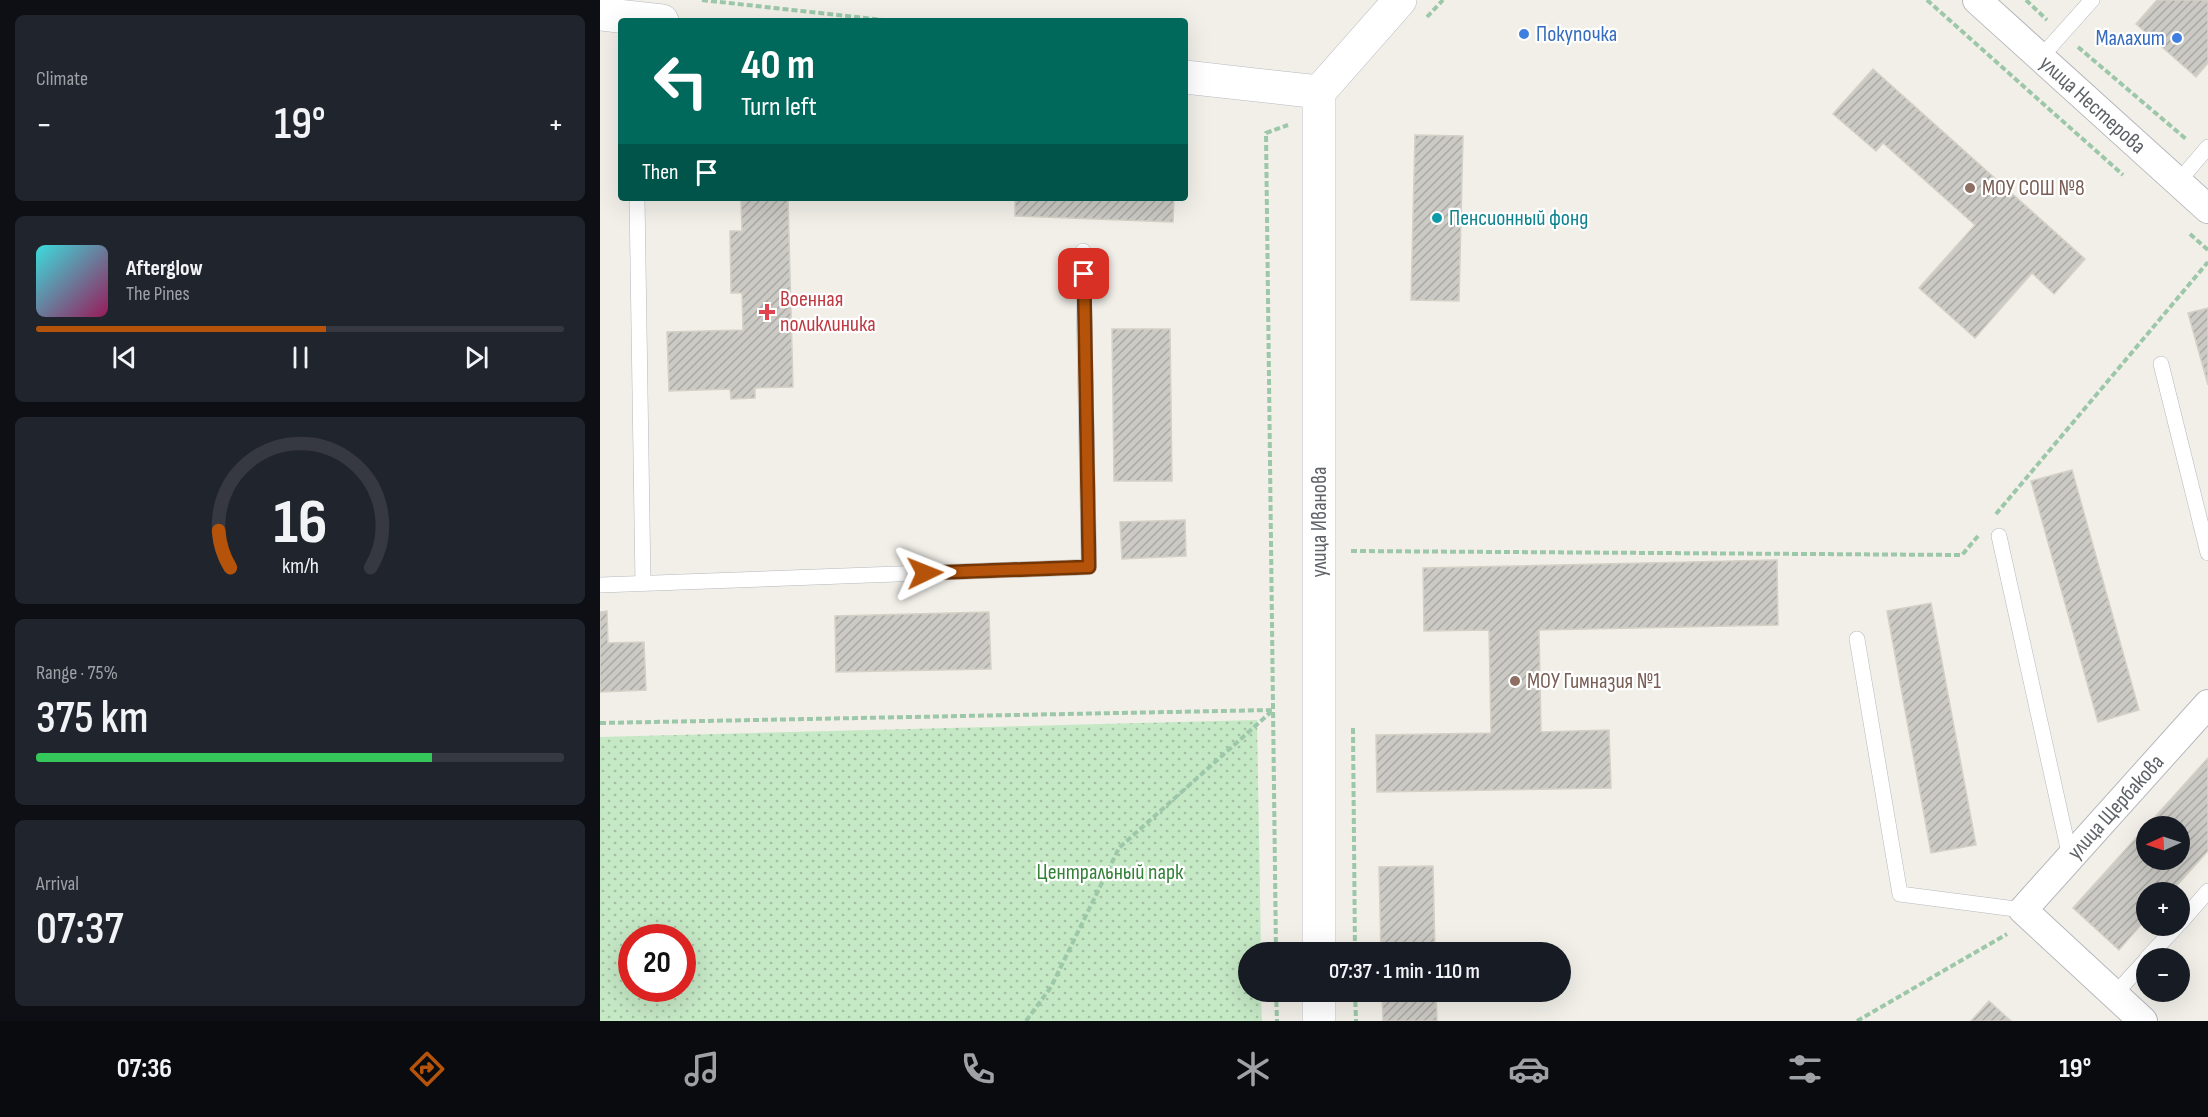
<!DOCTYPE html>
<html lang="en">
<head>
<meta charset="utf-8">
<style>
  :root { --surface:#171b24; --page:#20242c; --text:#f1f3f6; --muted:#9ea1a6; --line:#363941; --accent:#b45309 }
  body { margin:0; font-family:"Sofia Sans Condensed",sans-serif; background:var(--page); color:var(--text); height:100vh; display:flex; flex-direction:column; font-size:22px; white-space:nowrap }
  * { box-sizing:border-box; margin:0 }
  p { font-size:20px; color:var(--muted) }
  .icon { flex:none; width:33px; height:33px; fill:none; stroke:currentColor; stroke-width:2; stroke-linecap:round; stroke-linejoin:round }
  .map { position:relative; flex:1; overflow:hidden }
  .panel { display:flex; flex-direction:column; gap:15px; padding:15px; background:#0d0f14; width:600px }
  .panel>* { flex:none }
  .top-card { position:absolute; left:18px; top:18px; width:570px; height:183px; border-radius:6px; box-shadow:0 6px 24px #0002; background:#00695c; color:#fff; overflow:hidden }
  .needle { width:39px; rotate:267deg }
  .controls { position:absolute; left:1536px; top:816px; display:grid; gap:12px }
  .controls a { display:grid; place-items:center; width:54px; height:54px; border-radius:50%; background:var(--surface); box-shadow:0 6px 24px #0002; font-size:30px }
  .speed { position:absolute; left:18px; top:924px; display:flex; gap:12px; font-size:30px; font-weight:700; text-align:center }
  .speed>* { display:grid; place-content:center; width:78px; height:78px; border-radius:50%; background:var(--surface); box-shadow:0 6px 24px #0002; line-height:1 }
  .speed .limit { border:9px solid #d22; background:#fff; color:#111 }
  .pin { position:absolute; display:grid; place-items:center; width:51px; height:51px; color:#fff; margin:-26px; border-radius:12px; box-shadow:0 3px 9px #0006 }
  .me { position:absolute; width:66px; margin:-33px; rotate:88deg; stroke-linejoin:round; filter:drop-shadow(0 0 4px #0008) }
  .turn { display:flex; align-items:center; gap:21px; height:126px; padding:0 24px; font-size:27px }
  .turn .icon { width:78px; height:78px; stroke-width:2.5 }
  .turn b { display:block; font-size:42px; line-height:51px }
  .then { display:flex; align-items:center; height:57px; padding:0 24px; background:#0003; gap:12px; font-size:22px }
  .big { font-size:45px; font-weight:600; line-height:1.1 }
  .panel .widget { flex:1; display:flex; flex-direction:column; justify-content:center; gap:9px; min-width:0; padding:0 21px; border-radius:9px; background:var(--page) }
  .panel .dial { align-items:center; gap:0 }
  .dial svg { height:156px; overflow:visible; fill:none; stroke:var(--line); stroke-width:7; stroke-linecap:round; text-anchor:middle }
  .dial text { fill:var(--text); stroke:none }
  .song { display:flex; align-items:center; gap:18px }
  .cover { width:72px; height:72px; border-radius:9px; background:linear-gradient(135deg,hsl(180 70% 55%),hsl(330 70% 35%)) }
  .played { height:6px; border-radius:3px; background:linear-gradient(90deg,var(--accent) 55%,var(--line) 55%) }
  .keys { display:flex; justify-content:space-around; direction:ltr }
  .heat { display:flex; justify-content:space-between; align-items:center; font-size:33px; direction:ltr }
  .charge { height:9px; border-radius:4px; background:linear-gradient(90deg,#34c759 75%,var(--line) 0) }
  .trip { position:absolute; left:638px; top:942px; width:333px; height:60px; border-radius:30px; background:var(--surface); box-shadow:0 6px 24px #0002; font-weight:600; line-height:60px; text-align:center }
  .tab-bar { display:flex; height:96px; justify-content:space-around; align-items:center; background:#090b0e; color:var(--muted) }
  .tab-bar .icon { width:42px; height:42px }
  .tab-bar .active { color:var(--accent) }
  .tab-bar b { font-size:27px; color:var(--text) }
  main { display:flex; flex:1; min-height:0 }
  .map>svg:first-child { display:block }
</style>
</head>
<body>
<main>
<section class="panel">
<div class="widget"><p>Climate</p>
<div class="heat"><a>−</a><b class="big">19°</b><a>+</a></div>
</div>
<div class="widget">
<div class="song"><i class="cover"></i><div><b>Afterglow</b><p>The Pines</p></div></div>
<div class="played"></div>
<div class="keys"><svg class="icon" aria-label="previous" viewBox="0 0 24 24"><path d="M18 5L8 12l10 7zM5 5v14"/></svg><svg class="icon" aria-label="pause" viewBox="0 0 24 24"><path d="M8 5v14M16 5v14"/></svg><svg class="icon" aria-label="next" viewBox="0 0 24 24"><path d="M6 5l10 7-10 7zM19 5v14"/></svg></div>
</div>
<div class="widget dial"><svg viewBox="0 0 100 80">
<path d="M14 69A42 42 0 1 1 86 69"/>
<path d="M14 69A42 42 0 0 1 8 50" stroke="#b45309"/>
<text x="50" y="56" font-size="32" font-weight="700">16</text>
<text x="50" y="72" font-size="11">km/h</text>
</svg></div>
<div class="widget"><p>Range · 75%</p><b class="big">375 km</b><div class="charge"></div></div>
<div class="widget"><p>Arrival</p><b class="big">07:37</b></div>
</section>
<div class="map">
<svg width="1608" height="1021" viewBox="0 0 1608 1021">
  <defs>
    <pattern id="grass-dots" width="8" height="8" patternUnits="userSpaceOnUse" patternTransform="scale(1.5)"><rect width="8" height="8" fill="#c5e8c5"/><path d="M2 2h.1M6 6h.1" fill="none" stroke="#a3c0a4" stroke-width="1.8" stroke-linecap="round"/></pattern>
    <pattern id="building-hatch" width="6" height="6" patternUnits="userSpaceOnUse" patternTransform="scale(1.5)"><rect width="6" height="6" fill="#cccac5"/><path d="M-1 1l2-2M0 6l6-6M5 7l2-2" fill="none" stroke="#a9a8a4"/></pattern>
  </defs>
  <rect width="100%" height="100%" fill="#f1efe8"/>
  <!-- grass -->
  <path fill="url(#grass-dots)" fill-rule="evenodd" d="M657 720 661 952H648V992H661L662 1021H0V737ZM32 938H82V988H32Z"/>
  <!-- building -->
  <path fill="url(#building-hatch)" stroke="#d6d1c6" stroke-width="1.5" fill-rule="evenodd" d="M1557 0H1608V63L1596 77 1536 24Z
    M1273 69 1485 259 1454 294 1432 273 1375 338 1319 288 1375 225 1283 143 1276 151 1233 114Z
    M815 135 863 136 859 301 811 300Z
    M141 198H188L193 387 155 388V398L131 399 130 389 69 391 67 332 143 330 142 293H131L130 231H142Z
    M415 198H574L573 222 415 216Z
    M1608 308V385L1588 313Z
    M512 329H570L572 481H514Z
    M1472 470 1539 710 1498 722 1431 481Z
    M585 520 586 556 522 559 520 522Z
    M1177 560 1178 625 939 630 941 732 1009 730 1011 788 777 792 776 735 891 733 889 630 824 631 823 568Z
    M1331 603 1376 845 1331 853 1287 611Z
    M7 611 8 643 44 642 46 690 0 692V612Z
    M389 612 391 669 236 672 235 616Z
    M1608 758V851L1571 892H1546V919L1519 950 1473 908ZM1546 826H1580V860H1546Z
    M833 866 835 952H781L779 867Z
    M782 992H836L837 1021H783Z
    M1389 1001 1411 1021H1371Z"/>
  <g fill="none" stroke-linecap="round" stroke-linejoin="round">
    <!-- lane casing -->
    <g stroke="#b5b8bc" stroke-width="16">
      <path id="lane" d="M1441 57 1492 0
        M1578 182 1608 147
        M37 198 43 584
        M1561 364 1608 553
        M1399 536 1470 857
        M0 585 489 567 483 251
        M1257 639 1300 894 1423 910
        M1580 923 1608 891
        M1547 958 1577 926
        M1514 995 1546 960"/>
    </g>
    <!-- street casing -->
    <g stroke="#b5b8bc" stroke-width="30">
      <g id="street">
        <path id="s1" d="M1377 0 1608 209"/>
        <path id="s2" d="M1543 1021 1423 910 1608 704"/>
      </g>
    </g>
    <!-- secondary casing -->
    <g stroke="#b6babf" stroke-width="34">
      <path id="secondary" d="M0 14 62 21
        M585 77 719 92 800 0
        M719 952V92
        M719 992V1021"/>
    </g>
    <!-- path -->
    <path stroke="#9cc7a9" stroke-width="4" stroke-dasharray="6 3" stroke-linecap="butt" d="M102 0 292 21
      M1327 0 1523 175
      M1426 0 1447 20
      M827 17 843 0
      M1478 47 1586 139
      M1590 234 1608 250
      M1396 514 1608 262
      M751 551 1362 555 1378 536
      M0 723 673 710
      M753 728 755 952
      M676 952 666 133 688 125
      M676 992 677 1021
      M755 992 756 1021
      M426 1021 451 987 519 848 672 711
      M1257 1021 1407 934"/>
    <!-- lane -->
    <use href="#lane" stroke="#fff" stroke-width="15"/>
    <!-- street -->
    <use href="#street" stroke="#fff" stroke-width="28"/>
    <!-- secondary -->
    <use href="#secondary" stroke="#fff" stroke-width="33"/>
  </g>
  <g fill="none" stroke-linecap="round" stroke-linejoin="round">
    <!-- route casing -->
    <g stroke="#753606" stroke-width="15">
      <path id="route" d="M325 573 489 567 484 274"/>
    </g>
    <!-- route -->
    <use href="#route" stroke="#b45309" stroke-width="10"/>
  </g>
  <!-- markers -->
  <g fill="#3f7fe0" stroke="#fff" stroke-width="2">
    <circle cx="924" cy="34" r="6"/>
    <circle cx="1577" cy="38" r="6"/>
  </g>
  <g fill="#8d6e63" stroke="#fff" stroke-width="2">
    <circle cx="1370" cy="188" r="6"/>
    <circle cx="915" cy="681" r="6"/>
  </g>
  <circle fill="#0f9aa8" stroke="#fff" stroke-width="2" cx="837" cy="218" r="6"/>
  <path fill="#e0444e" stroke="#fff" stroke-width="2" d="M164 303h6v6h6v6h-6v6h-6v-6h-6v-6h6z"/>
  <g text-anchor="middle" dominant-baseline="central" stroke-width="4.5" stroke-linejoin="round" paint-order="stroke">
    <!-- shop labels -->
    <g font-size="22" fill="#366cbe" stroke="#fff" text-anchor="start">
      <text x="936" y="34">Покупочка</text>
      <text x="1565" y="38" text-anchor="end">Малахит</text>
    </g>
    <!-- street labels -->
    <g font-size="22" fill="#5f6368" stroke="#fff">
      <text stroke="none"><textPath href="#s1" startOffset="156">улица Нестерова</textPath></text>
      <text transform="translate(719 522) rotate(-90)">улица Иванова</text>
      <text stroke="none"><textPath href="#s2" startOffset="302">улица Щербакова</textPath></text>
    </g>
    <!-- education labels -->
    <g font-size="22" fill="#785e54" stroke="#fff" text-anchor="start">
      <text x="1382" y="188">МОУ СОШ №8</text>
      <text x="927" y="681">МОУ Гимназия №1</text>
    </g>
    <!-- culture labels -->
    <g font-size="22" fill="#0d838f" stroke="#fff" text-anchor="start">
      <text x="849" y="218">Пенсионный фонд</text>
    </g>
    <!-- health labels -->
    <g font-size="22" fill="#be3a42" stroke="#fff" text-anchor="start">
      <text x="180" y="299">Военная<tspan x="180" dy="25">поликлиника</tspan></text>
    </g>
    <!-- park labels -->
    <g font-size="22" fill="#348238" stroke="#fff">
      <text x="510" y="872">Центральный парк</text>
    </g>
  </g>
</svg>
<div class="controls">
<a><svg class="needle" viewBox="-14 -14 28 28"><path d="M0-13l5 13h-10z" fill="#e53935"/><path d="M0 13l5-13h-10z" fill="#9ea1a6"/></svg></a>
<a>+</a>
<a>−</a>
</div>
<div class="speed"><div class="limit">20</div></div>
<div class="pin" style="left:484px;top:274px;background:#d93025"><svg class="icon" aria-label="arrive" viewBox="0 0 24 24"><path d="M6 21V4h12l-3 4 3 4H6"/></svg></div>
<svg class="me" style="left:325px;top:573px" viewBox="-20 -20 40 40"><path d="M0-17L14 15 0 8-14 15z" fill="#b45309" stroke="#fff" stroke-width="4"/></svg>
<div class="trip">07:37 · 1 min · 110 m</div>
<div class="top-card">
<div class="turn"><svg class="icon" aria-label="left" viewBox="0 0 24 24"><path d="M17 20v-9H6M10 6l-5 5 5 5"/></svg><div><b>40 m</b>Turn left</div></div>
<div class="then">Then<svg class="icon" aria-label="arrive" viewBox="0 0 24 24"><path d="M6 21V4h12l-3 4 3 4H6"/></svg></div>
</div>
</div>
</main>
<nav class="tab-bar">
<b>07:36</b>
<svg class="icon active" aria-label="directions" viewBox="0 0 24 24"><path d="M12 3l9 9-9 9-9-9zM9 14v-3h6M13 9l2 2-2 2"/></svg>
<svg class="icon" aria-label="music" viewBox="0 0 24 24"><path d="M9 18V5l10-2v13"/><circle cx="6" cy="18" r="3"/><circle cx="16" cy="16" r="3"/></svg>
<svg class="icon" aria-label="phone" viewBox="0 0 24 24"><path d="M5 4h4l2 5-3 2q2 4 5 5l2-3 5 2v4C11 20 4 13 5 4z"/></svg>
<svg class="icon" aria-label="climate" viewBox="0 0 24 24"><path d="M12 3v18M4 7l16 10M4 17L20 7"/></svg>
<svg class="icon" aria-label="car" viewBox="0 0 24 24"><path d="M5 17H2v-5l4-1 3-4h7l3 4 3 1v5h-3M9 17h6M6 11h13"/><circle cx="7" cy="17" r="2"/><circle cx="17" cy="17" r="2"/></svg>
<svg class="icon" aria-label="filters" viewBox="0 0 24 24"><path d="M4 7h16M4 17h16"/><circle cx="9" cy="7" r="2"/><circle cx="15" cy="17" r="2"/></svg>
<b>19°</b>
</nav>
</body>
</html>
